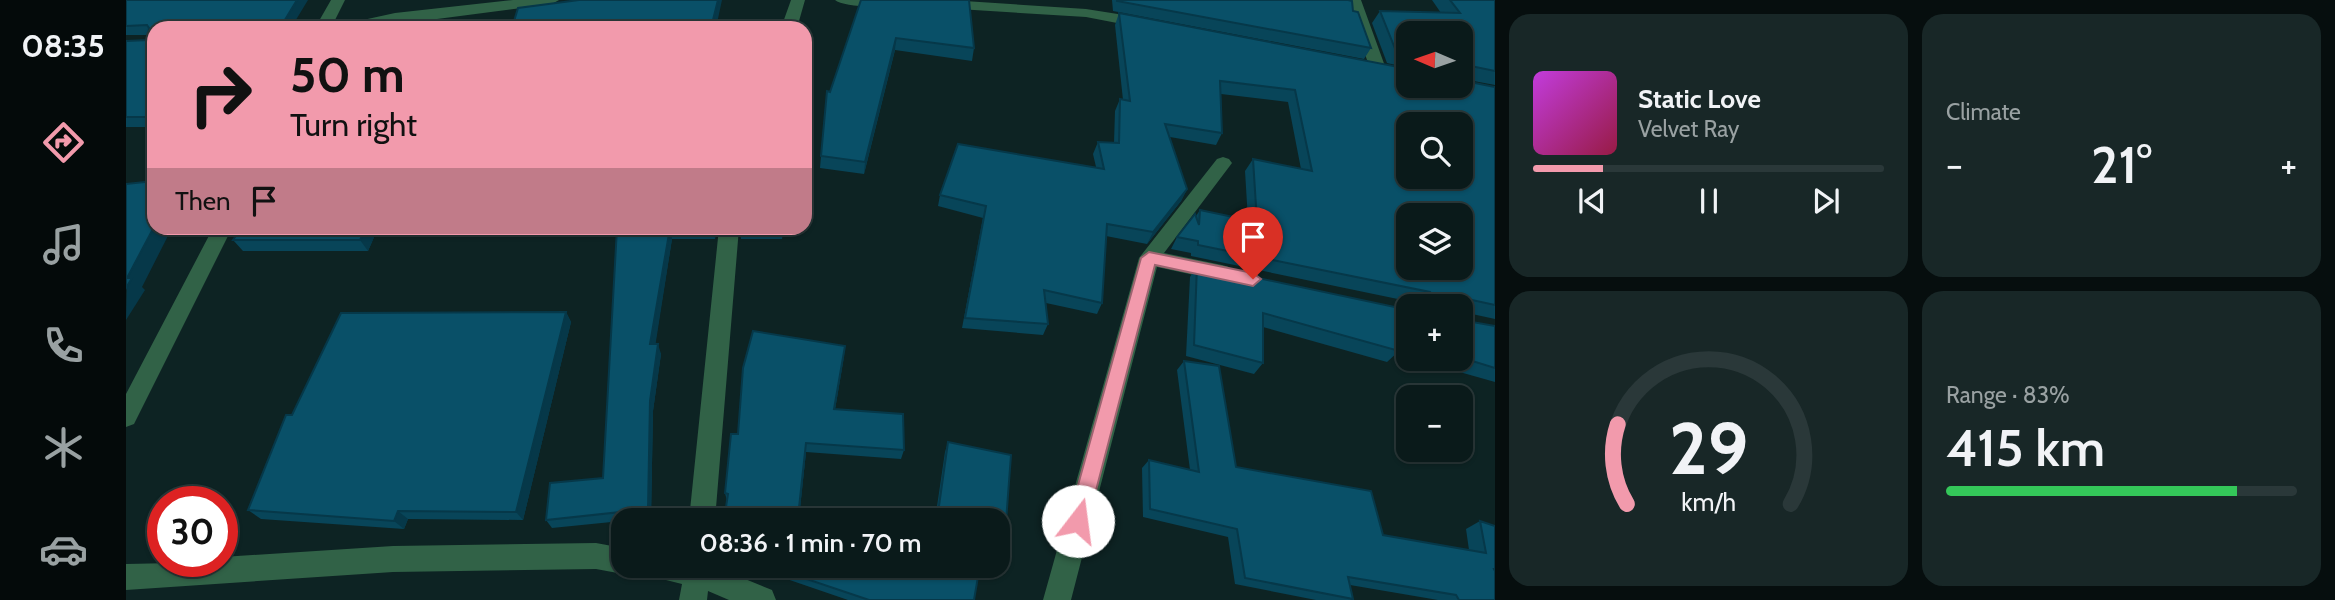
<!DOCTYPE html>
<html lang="en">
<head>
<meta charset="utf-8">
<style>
  :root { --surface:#0a1a1a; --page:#182727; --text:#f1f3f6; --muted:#99a1a2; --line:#2a3839; --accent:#f29aac }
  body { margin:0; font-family:Cabin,sans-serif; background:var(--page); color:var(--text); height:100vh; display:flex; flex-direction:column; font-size:26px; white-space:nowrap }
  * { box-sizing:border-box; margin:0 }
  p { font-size:23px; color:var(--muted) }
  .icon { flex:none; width:38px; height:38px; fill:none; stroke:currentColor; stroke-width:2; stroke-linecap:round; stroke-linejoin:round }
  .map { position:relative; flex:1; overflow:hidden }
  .drawer { display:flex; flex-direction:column; gap:14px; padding:14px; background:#060e0e; width:840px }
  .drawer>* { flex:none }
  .banner { position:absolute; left:21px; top:21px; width:665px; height:214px; border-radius:21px; box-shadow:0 2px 5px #0004,0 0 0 2px var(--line); background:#f29aac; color:#111; overflow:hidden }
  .needle { width:46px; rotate:272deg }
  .tools { position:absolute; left:1270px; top:21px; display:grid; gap:14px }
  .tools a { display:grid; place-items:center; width:77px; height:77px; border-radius:14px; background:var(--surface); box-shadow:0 2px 5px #0004,0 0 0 2px var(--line); font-size:35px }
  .speed { position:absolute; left:21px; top:486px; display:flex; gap:14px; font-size:35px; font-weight:700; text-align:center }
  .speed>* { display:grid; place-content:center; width:91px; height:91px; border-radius:50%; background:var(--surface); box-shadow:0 2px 5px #0004,0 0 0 2px var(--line); line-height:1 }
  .speed .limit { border:10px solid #d22; background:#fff; color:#111 }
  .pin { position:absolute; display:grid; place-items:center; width:60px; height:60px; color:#fff; margin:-72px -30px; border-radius:50% 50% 50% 0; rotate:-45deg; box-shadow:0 0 7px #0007 }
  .pin .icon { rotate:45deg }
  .me { position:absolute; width:77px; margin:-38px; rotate:15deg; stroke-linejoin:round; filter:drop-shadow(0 0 5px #0008) }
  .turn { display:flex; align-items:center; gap:24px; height:147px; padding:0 28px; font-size:32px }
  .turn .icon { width:91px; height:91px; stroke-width:2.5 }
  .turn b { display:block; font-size:49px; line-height:60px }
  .then { display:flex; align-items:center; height:66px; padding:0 28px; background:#0003; gap:14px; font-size:26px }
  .big { font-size:52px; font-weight:600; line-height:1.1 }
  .drawer .card { flex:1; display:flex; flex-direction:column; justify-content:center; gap:10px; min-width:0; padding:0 24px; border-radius:21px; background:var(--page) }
  .drawer .dial { align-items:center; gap:0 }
  .dial svg { height:182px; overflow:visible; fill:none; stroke:var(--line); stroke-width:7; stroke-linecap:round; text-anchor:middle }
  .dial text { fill:var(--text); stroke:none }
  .song { display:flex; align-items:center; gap:21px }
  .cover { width:84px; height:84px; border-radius:10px; background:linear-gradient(135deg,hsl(290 70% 55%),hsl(340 70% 35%)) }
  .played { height:7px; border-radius:4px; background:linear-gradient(90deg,var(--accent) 20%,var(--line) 20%) }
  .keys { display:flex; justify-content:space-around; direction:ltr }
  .heat { display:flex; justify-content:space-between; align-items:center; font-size:38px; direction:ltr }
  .charge { height:10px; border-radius:5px; background:linear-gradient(90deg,#34c759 83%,var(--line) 0) }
  .drawer .tiles { flex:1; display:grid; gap:14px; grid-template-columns:repeat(2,1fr) }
  .trip { position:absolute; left:485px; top:508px; width:399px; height:70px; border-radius:21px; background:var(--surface); box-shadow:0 2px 5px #0004,0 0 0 2px var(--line); font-weight:600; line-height:70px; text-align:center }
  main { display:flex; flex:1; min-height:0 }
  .tabs { display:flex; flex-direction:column; width:126px; justify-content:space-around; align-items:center; background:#040a0a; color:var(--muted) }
  .tabs .icon { width:49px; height:49px }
  .tabs .selected { color:var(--accent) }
  .tabs b { font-size:32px; color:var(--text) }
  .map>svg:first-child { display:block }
</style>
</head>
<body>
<main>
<nav class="tabs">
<b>08:35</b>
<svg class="icon selected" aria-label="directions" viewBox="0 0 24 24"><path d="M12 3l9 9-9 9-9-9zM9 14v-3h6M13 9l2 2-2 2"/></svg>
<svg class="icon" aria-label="music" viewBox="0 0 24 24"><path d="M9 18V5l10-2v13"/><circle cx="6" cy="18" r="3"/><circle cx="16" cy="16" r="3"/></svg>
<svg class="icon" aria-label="phone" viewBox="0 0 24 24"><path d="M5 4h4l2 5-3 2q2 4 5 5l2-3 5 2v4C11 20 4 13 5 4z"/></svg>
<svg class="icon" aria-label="climate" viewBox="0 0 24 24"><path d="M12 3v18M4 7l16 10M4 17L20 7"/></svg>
<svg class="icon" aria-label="car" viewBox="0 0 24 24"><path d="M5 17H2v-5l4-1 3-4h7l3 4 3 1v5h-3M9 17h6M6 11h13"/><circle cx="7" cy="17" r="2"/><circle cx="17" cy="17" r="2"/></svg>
</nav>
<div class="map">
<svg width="1369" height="600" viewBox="0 0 1369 600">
  <rect width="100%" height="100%" fill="#0d2323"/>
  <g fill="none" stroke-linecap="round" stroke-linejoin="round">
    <!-- street -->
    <path fill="#316247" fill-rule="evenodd" d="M205 0H219L205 28H189Z
      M387 0H433L426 4 242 28H211L214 25 269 13Z
      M665 0H679L671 28H655Z
      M709 0H768L769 2C761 9 717 7 709 0Z
      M823 0 960 9 1017 18 1025 23 1017 28 960 17 816 8 809 4 811 1Z
      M1221 0H1235L1260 69 1258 72 1252 74 1244 69Z
      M1097 157 1103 159 1106 163 1103 167 1038 253 1096 265 1103 267 1106 273 1103 279 1096 281 1031 267 945 600H917L1013 258 1091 159Z
      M87 228H106L8 424 0 427V394Z
      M593 228H613L589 520H563Z
      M470 543 497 548V565H508L506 570 497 574 470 569 267 572 0 590V564L96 562V557L267 546Z
      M512 565H585L646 590 650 600H603L582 591 581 600H553L556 584 516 574Z"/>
  </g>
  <!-- wall -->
  <path fill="#084559" d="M0 0 28 28V127H0V41L22 40 23 35H0Z
    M735 0 848 48 846 61 769 50 738 174 694 168 695 156 704 92Z
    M986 0H1222L1245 48 1238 59 987 11Z
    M1306 0H1369V85L1337 79 1339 81 1369 87V319L1346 314V322L1369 326V382L1330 371 1328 359H1335V306H1288L1291 303 1065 256V253L1045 249 1051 237 1070 216 1074 210 1122 220 1119 171 1127 159 1175 169 1162 102 1095 94 1096 133 1090 145 1044 137 1061 189 1055 201 1021 244 980 236 976 303 971 314 920 303 922 324 917 335 836 328 857 218 812 206 814 195 970 167 967 154 972 142 988 143 989 111 994 99 997 100 989 25 993 13 1335 86 1283 33V68L1261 63 1246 23 1254 11 1315 13Z
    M115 228H252L242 251H117L107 240Z
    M491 228H591L589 239H546L529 344 535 354 527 411 525 518 426 528 420 520 477 478Z
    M613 228H658L656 239H615Z
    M1071 265 1283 310V326L1270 323 1273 351 1261 362 1137 327V363L1128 374 1060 356 1064 277Z
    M440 312 445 322 397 520 282 519 278 529 135 519 122 510 166 415Z
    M718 356 709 410 778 450 775 459 680 452 673 517 601 501 599 493Z
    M1058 361 1110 467 1257 535 1343 550 1340 529 1354 521 1369 600H1312L1224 585 1227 599 1224 600H1190L1109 584 1102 537 1017 517 1016 468 1023 460 1064 470 1051 370Z
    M822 442 885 455 877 562 872 569 855 565H872V520H809L819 452Z
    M593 565H854L848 600H722L652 576 607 571Z"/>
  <!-- shaded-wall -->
  <path fill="#063849" d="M171 0H182L165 28H154Z
    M592 0H596L590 28H585Z
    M770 38 769 50 738 174 739 162Z
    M1345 66 1336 78 1335 73Z
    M1061 189 1055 201 1021 244 1027 232Z
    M28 227 46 228 16 287 19 290 0 320 1 278Z
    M240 228H252L242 251 234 240Z
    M544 228 546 239 528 354 524 344Z
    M588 228H591L589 239Z
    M440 312 445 322 397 520 390 512Z
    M532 344 535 354 527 411 525 518 522 509 524 401Z
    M719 346 718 356 707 419 708 409Z
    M680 443V452L673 520 672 517Z
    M272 511 282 519 278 529 268 521Z"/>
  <!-- building -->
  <path fill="#095068" stroke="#063849" stroke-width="2" fill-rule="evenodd" d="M0 0H171L154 28H28V117H0V41L22 40 23 28 21 25 0 26Z
    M453 0H592L585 28H386L392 8Z
    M735 0H843L848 48 770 38 739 162 695 156 701 91 704 92Z
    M991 0H1222L1226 1 1227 11 1232 12 1245 48 991 1Z
    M1324 0H1369V71L1345 66 1335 73V33H1283V54L1270 51 1254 11 1334 13Z
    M993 13 1283 69V86H1335V75L1339 81 1369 87V305L1346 300V322L1369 326V368L1343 360 1338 326 1335 325V306H1298V298L1306 295 1304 292 1072 245V241L1051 237 1069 214 1073 225 1074 210 1131 222 1127 159 1186 171 1169 90 1094 81 1096 133 1039 124 1061 189 1027 232 981 224 976 303 918 290 922 324 839 318 860 206 814 195 832 144 978 169 972 142 993 143 994 99 1004 101ZM1283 124H1335V177H1283ZM1283 215H1335V268H1283Z
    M28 181V227L1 278H6L0 288V184Z
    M115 228H240L234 240H107Z
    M491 228H544L524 344H532L524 401 522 509 420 520 424 483 477 478Z
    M1071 265 1283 310V312L1269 308 1273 351 1137 313V363L1068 345Z
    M440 312 390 512 272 511 268 521 122 510 160 415H166L215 313Z
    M627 331 719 346 708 409 777 414 778 450 680 443 672 517 681 520H598L602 494 599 493 605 434H612L617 368Z
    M1058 361 1093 366 1110 467 1245 491 1257 535 1360 553 1354 521 1369 526V569H1368L1369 571V600H1333L1330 595 1222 577 1227 599 1119 578 1111 529 1024 509 1023 460 1073 472Z
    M822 442 885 455 877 562 872 561V520H811Z
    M618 565H854L848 600H743L651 569Z"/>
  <!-- route -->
  <path fill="#f29aac" stroke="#9d6470" stroke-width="2" d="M1023 252 1127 273 1135 279 1127 286 1029 265 962 521 959 528 952 531 945 528 942 521 1015 258Z"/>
</svg>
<div class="tools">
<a><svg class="needle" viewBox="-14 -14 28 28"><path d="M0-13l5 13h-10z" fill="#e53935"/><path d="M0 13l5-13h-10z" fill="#99a1a2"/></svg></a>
<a><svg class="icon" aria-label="search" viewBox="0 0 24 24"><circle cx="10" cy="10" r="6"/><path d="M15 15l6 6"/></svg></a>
<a><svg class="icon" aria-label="layers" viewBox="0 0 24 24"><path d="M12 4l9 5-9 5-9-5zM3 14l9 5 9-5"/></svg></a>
<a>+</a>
<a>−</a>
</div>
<div class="speed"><div class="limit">30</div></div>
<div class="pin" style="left:1127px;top:279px;background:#d93025"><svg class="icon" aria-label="arrive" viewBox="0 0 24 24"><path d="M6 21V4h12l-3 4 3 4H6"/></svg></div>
<svg class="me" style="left:952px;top:521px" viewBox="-20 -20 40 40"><circle r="19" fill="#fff"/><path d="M0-13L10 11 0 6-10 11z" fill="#f29aac"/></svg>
<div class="trip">08:36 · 1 min · 70 m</div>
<div class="banner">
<div class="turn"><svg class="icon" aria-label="right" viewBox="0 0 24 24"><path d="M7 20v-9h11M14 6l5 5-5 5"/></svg><div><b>50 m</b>Turn right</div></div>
<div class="then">Then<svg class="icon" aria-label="arrive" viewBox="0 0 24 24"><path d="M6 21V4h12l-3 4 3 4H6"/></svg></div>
</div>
</div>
<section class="drawer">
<div class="tiles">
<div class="card">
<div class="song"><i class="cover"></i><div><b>Static Love</b><p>Velvet Ray</p></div></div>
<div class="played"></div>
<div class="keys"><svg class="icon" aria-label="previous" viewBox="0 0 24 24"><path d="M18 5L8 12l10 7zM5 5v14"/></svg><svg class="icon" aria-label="pause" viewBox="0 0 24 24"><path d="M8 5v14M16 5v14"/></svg><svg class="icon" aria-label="next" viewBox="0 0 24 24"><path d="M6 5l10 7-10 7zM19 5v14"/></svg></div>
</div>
<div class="card"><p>Climate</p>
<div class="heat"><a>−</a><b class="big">21°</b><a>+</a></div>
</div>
<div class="card dial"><svg viewBox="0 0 100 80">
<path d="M14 69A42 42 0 1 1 86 69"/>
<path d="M14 69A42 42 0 0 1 10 34" stroke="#f29aac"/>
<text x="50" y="56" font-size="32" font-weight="700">29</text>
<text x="50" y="72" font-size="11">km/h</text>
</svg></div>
<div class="card"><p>Range · 83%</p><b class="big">415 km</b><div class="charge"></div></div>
</div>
</section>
</main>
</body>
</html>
